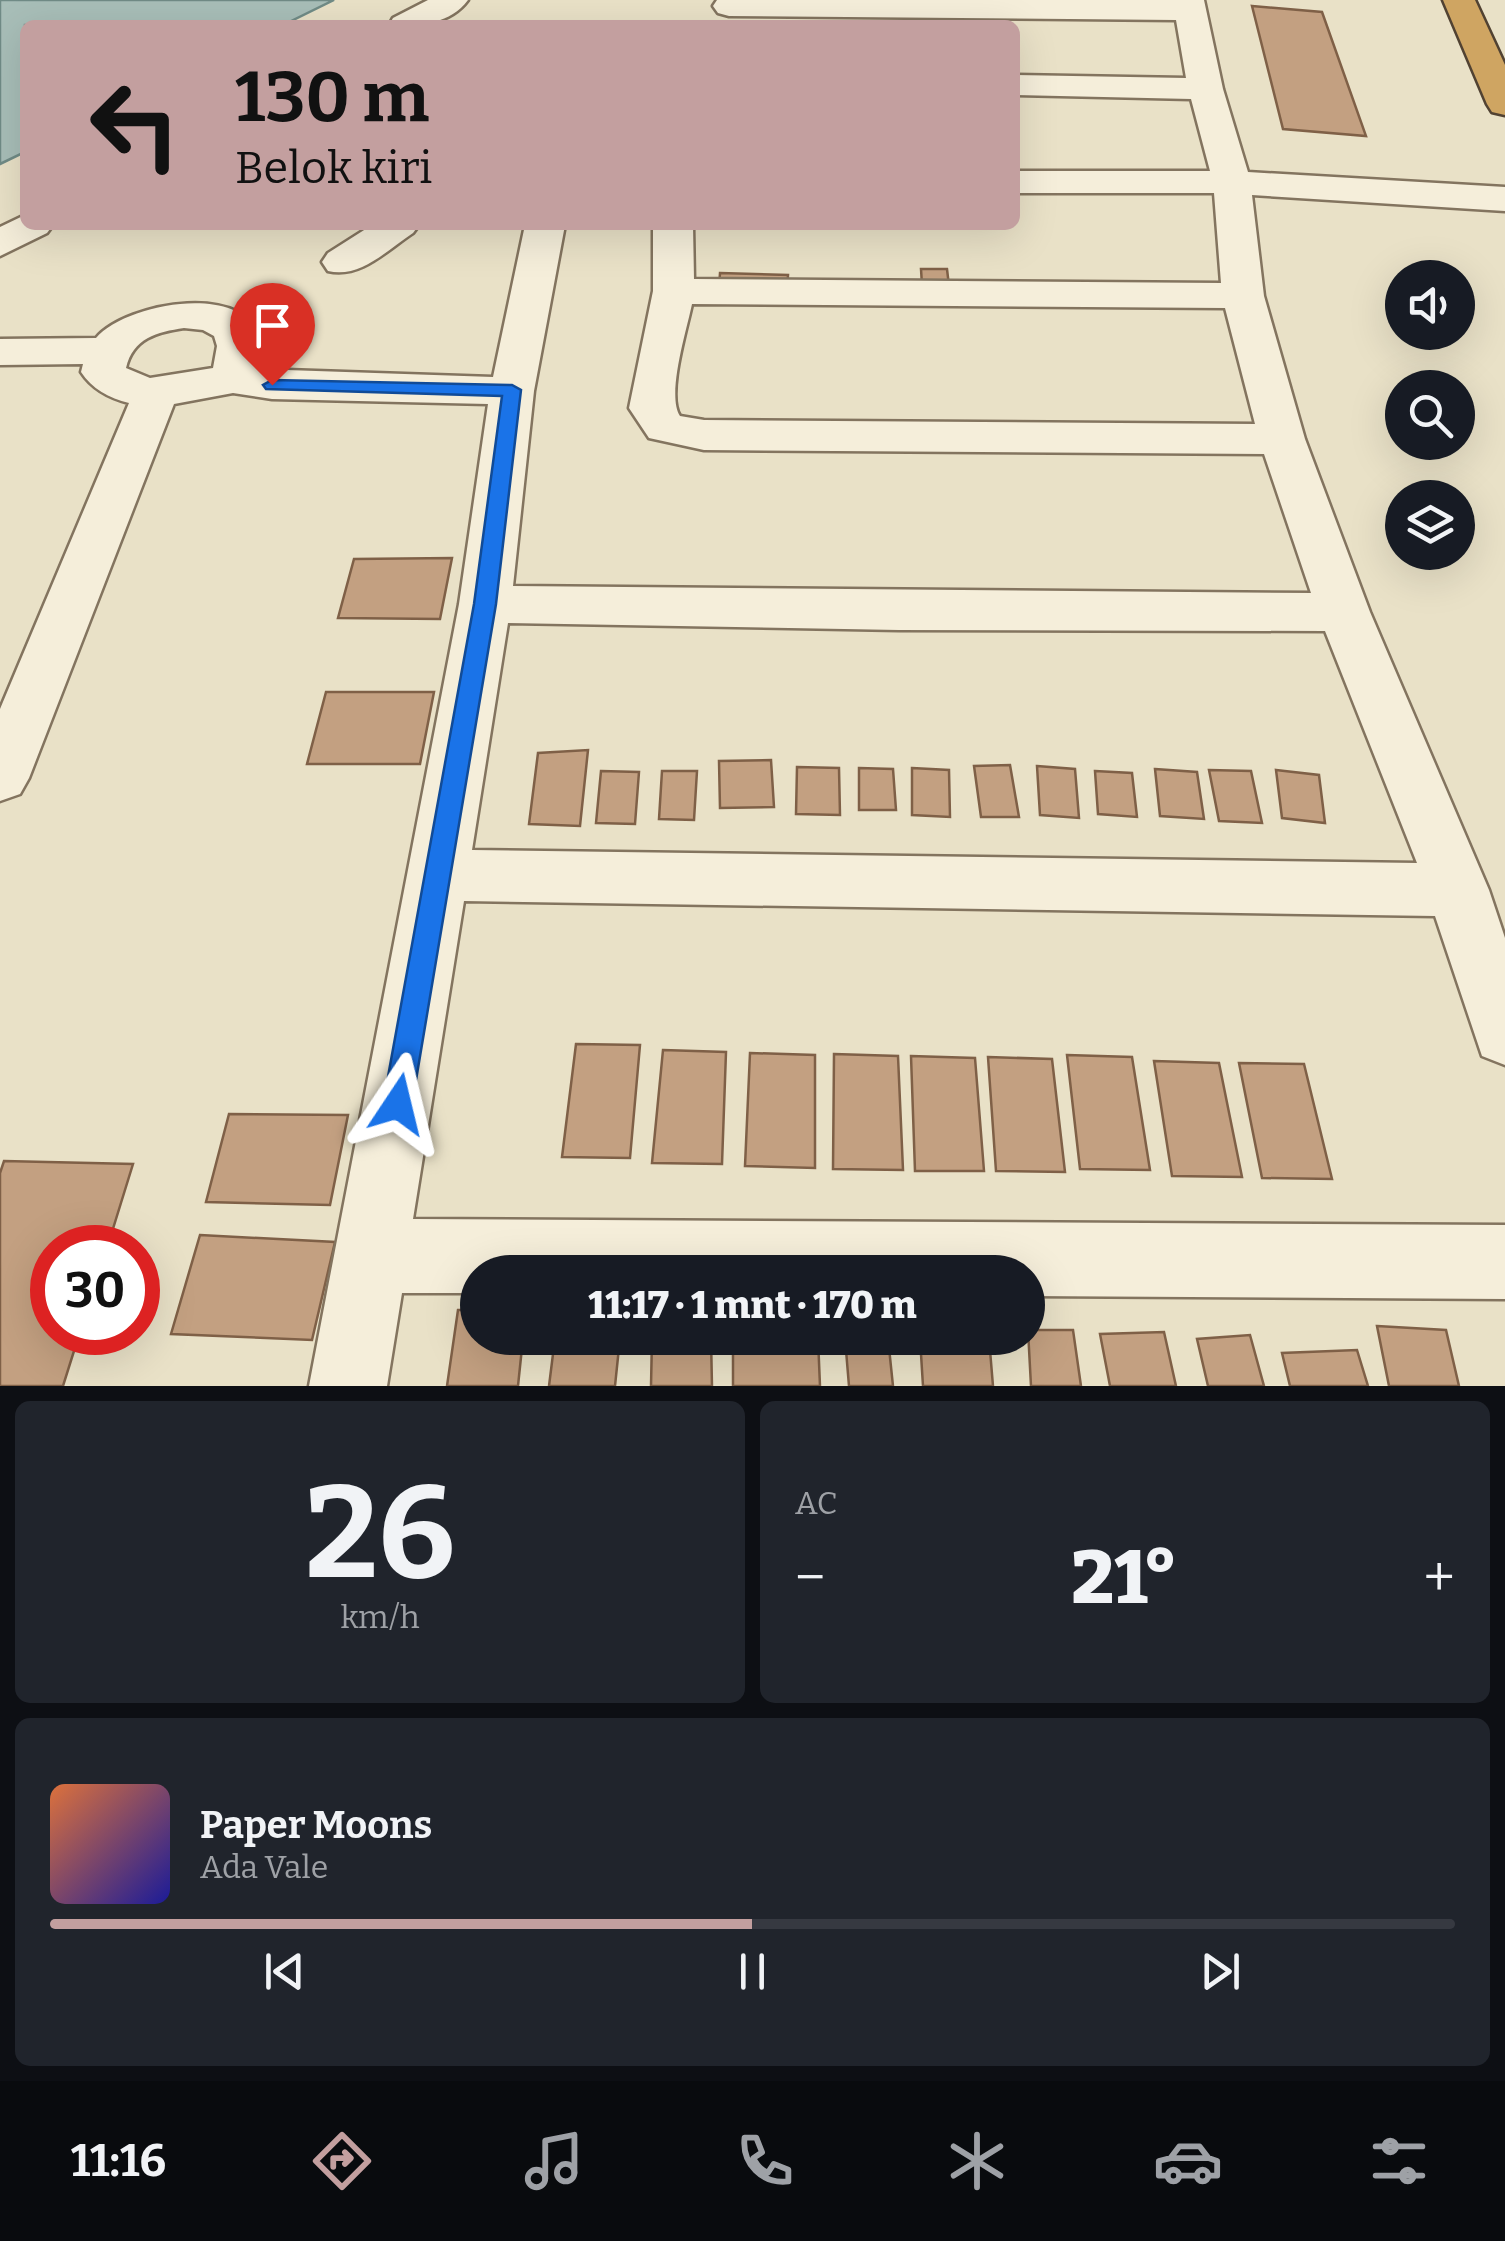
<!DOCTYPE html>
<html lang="id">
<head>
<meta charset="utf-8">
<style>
  :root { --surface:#171b24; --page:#20242c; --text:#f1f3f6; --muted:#9ea1a6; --line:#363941; --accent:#c39f9f }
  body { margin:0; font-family:Bitter,serif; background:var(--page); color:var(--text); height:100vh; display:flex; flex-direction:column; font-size:38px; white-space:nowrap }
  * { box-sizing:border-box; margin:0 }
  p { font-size:32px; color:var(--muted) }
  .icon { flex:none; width:55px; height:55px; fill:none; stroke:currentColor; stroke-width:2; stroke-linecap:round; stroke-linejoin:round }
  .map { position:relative; height:1386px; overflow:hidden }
  .drawer { display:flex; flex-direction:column; gap:15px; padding:15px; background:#0d0f14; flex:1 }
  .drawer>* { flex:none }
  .guide { position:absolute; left:20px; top:20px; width:1000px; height:210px; border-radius:15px; box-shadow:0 10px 40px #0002; background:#c39f9f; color:#111; overflow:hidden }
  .tools { position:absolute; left:1385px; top:260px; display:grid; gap:20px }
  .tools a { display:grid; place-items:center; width:90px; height:90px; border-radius:50%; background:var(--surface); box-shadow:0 10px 40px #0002; font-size:50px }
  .speed { position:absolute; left:30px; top:1225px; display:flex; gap:20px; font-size:50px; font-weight:700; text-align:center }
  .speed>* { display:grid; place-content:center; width:130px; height:130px; border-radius:50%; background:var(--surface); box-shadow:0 10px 40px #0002; line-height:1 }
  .speed .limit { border:15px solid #d22; background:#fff; color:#111 }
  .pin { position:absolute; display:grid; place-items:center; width:85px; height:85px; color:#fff; margin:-102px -42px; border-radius:50% 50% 50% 0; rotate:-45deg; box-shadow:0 0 10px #0007 }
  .pin .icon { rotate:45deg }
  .me { position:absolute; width:110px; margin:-55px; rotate:10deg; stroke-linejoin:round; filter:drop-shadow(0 0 8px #0008) }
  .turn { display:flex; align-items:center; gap:35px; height:210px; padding:0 50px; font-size:45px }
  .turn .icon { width:130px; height:130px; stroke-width:2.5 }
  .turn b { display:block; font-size:70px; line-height:85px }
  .big { font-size:75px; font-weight:800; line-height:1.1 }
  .drawer .card { flex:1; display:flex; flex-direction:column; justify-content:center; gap:15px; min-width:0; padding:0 35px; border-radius:15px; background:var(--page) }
  .drawer .dial { align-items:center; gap:0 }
  .dial b { font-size:130px; line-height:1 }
  .song { display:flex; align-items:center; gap:30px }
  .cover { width:120px; height:120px; border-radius:15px; background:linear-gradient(135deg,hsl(20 70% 55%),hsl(240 70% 35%)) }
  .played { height:10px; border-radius:5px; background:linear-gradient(90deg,var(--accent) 50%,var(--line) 50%) }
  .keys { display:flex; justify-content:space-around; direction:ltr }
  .heat { display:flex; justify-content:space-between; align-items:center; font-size:55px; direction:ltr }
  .drawer .tiles { flex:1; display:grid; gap:15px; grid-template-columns:1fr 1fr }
  .card:last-child { grid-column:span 2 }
  .trip { position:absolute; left:460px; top:1255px; width:585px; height:100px; border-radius:50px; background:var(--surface); box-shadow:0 10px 40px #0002; font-weight:800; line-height:100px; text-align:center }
  .menu { display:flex; height:160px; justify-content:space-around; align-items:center; background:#090b0e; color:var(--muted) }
  .menu .icon { width:70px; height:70px }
  .menu .on { color:var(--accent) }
  .menu b { font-size:45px; color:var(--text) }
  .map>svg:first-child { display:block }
</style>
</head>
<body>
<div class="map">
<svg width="1505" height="1386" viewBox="0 0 1505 1386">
  <rect width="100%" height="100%" fill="#e9e1c7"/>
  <!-- water -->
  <path fill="#a8beb8" stroke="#708b86" stroke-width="2.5" d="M0 0H334L283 25H25V152L0 164Z"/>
  <!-- building -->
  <path fill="#c3a081" stroke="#7f6047" stroke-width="2.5" d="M1252 6 1322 12 1366 136 1283 129Z
    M921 269H947L949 286 922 285Z
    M720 273 788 275 787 289 719 288Z
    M452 558 440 619 338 618 354 559Z
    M326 692H434L420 764H307Z
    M588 750 580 826 529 824 538 753Z
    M771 760 774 807 720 808 719 761Z
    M1010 765 1019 817H981L974 766Z
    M1037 766 1075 769 1079 818 1040 815Z
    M797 767 839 768 840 815 796 814Z
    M859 768 893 769 896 810H859Z
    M912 768 949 770 950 817 912 815Z
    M1155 769 1197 772 1204 819 1160 816Z
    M1209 770 1251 771 1262 823 1219 821Z
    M1276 770 1319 775 1325 823 1282 818Z
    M601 771 639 772 635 824 596 823Z
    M662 771H697L694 820 659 819Z
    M1095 771 1132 773 1137 817 1098 814Z
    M576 1044 640 1045 630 1158 562 1157Z
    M663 1050 726 1052 722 1164 652 1163Z
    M750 1053 815 1055V1168L745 1166Z
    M834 1054 898 1056 903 1170 833 1169Z
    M1067 1055 1132 1057 1150 1170 1080 1169Z
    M911 1056 975 1058 984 1171H915Z
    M988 1057 1052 1059 1065 1172 996 1171Z
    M1154 1061 1219 1063 1242 1177 1172 1176Z
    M1239 1063 1304 1064 1332 1179 1262 1178Z
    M229 1114 348 1115 330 1205 206 1202Z
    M4 1161 133 1164 107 1248H52V1332H80L63 1386H0V1173Z
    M200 1235 335 1242 312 1340 171 1334Z
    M458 1310H478V1338H523L518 1386H447Z
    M1377 1326 1446 1330 1459 1386H1389Z
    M1028 1330H1073L1081 1386H1031Z
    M1164 1332 1176 1386H1110L1100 1334Z
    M1250 1335 1264 1386H1208L1197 1339Z
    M555 1338H620L615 1386H549Z
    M652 1338H711L712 1386H651Z
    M733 1338H818L820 1386H733Z
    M845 1338H888L893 1386H849Z
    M920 1338H989L993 1386H923Z
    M1357 1350 1368 1386H1290L1282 1353Z"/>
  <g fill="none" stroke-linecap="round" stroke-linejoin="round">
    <!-- minor casing -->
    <g stroke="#83745f" stroke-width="5">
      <path id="minor" d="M428 0H468C449 26 417 25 389 25L393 18Z
        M717 0H1204L1223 89 1248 172 1505 187V211L1252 195 1264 296 1305 439 1370 612 1489 890 1505 938V1065L1482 1056 1435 916 464 901 413 1219 1505 1225V1299L1028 1296V1272H478V1293H402L387 1386H309L459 604 488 404 272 399 233 393 174 404 29 778 20 794 0 801V709L129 403C109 398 92 389 81 372L83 364 0 365V339L96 338C126 302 254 279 261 346 261 353 258 362 257 369L493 377 525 225H565L534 391 513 586 1311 593 1264 454 704 450 649 438 629 408 653 291V225H693L694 279 1221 283 1214 193H1015V171H1210L1191 99 1015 95V75L1186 78 1176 20 729 16 718 13 713 6ZM692 304 1225 308 1255 424 704 420 680 416C666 395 687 329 692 304ZM184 328 203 330 214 336 217 346 213 368 150 378 126 368C133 338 157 332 184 328ZM508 623 899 630 1325 631 1417 863 472 850Z
        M25 215V225H53L47 233 0 256V227Z
        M372 225H419L413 233C387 250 360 279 328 271L322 262 328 253Z"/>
    </g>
    <!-- highway casing -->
    <g stroke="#514232" stroke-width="5">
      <path id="highway" d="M1443 0H1475L1505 65V115L1492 112 1487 104Z"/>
    </g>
    <!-- minor -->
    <use href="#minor" fill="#f5eeda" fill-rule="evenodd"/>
    <!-- highway -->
    <use href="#highway" fill="#cfa562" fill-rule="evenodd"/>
  </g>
  <!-- route -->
  <path fill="#1a73e8" stroke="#114b97" stroke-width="2.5" d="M272 380 512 385 521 390 496 604 412 1104 408 1113 398 1117 387 1113 383 1104 474 604 502 396 266 389 263 385Z"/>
</svg>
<div class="tools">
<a><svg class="icon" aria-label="sound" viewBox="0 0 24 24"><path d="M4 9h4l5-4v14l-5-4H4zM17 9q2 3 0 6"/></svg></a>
<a><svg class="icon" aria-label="search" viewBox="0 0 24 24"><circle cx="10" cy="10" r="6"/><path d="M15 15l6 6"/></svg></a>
<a><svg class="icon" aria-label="layers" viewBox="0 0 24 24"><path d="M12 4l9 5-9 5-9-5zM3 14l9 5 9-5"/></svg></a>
</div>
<div class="speed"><div class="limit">30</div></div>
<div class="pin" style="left:272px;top:385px;background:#d93025"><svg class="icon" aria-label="arrive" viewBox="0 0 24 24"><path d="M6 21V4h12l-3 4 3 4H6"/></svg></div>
<svg class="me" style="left:398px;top:1104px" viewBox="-20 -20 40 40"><path d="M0-17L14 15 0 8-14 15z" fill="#1a73e8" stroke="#fff" stroke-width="4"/></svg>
<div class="trip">11:17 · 1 mnt · 170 m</div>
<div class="guide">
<div class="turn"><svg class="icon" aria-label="left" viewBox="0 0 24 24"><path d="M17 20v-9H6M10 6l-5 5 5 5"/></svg><div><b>130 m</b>Belok kiri</div></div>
</div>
</div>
<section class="drawer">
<div class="tiles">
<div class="card dial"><b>26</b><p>km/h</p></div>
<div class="card"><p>AC</p>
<div class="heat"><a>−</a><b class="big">21°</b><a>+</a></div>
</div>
<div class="card">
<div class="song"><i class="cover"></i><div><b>Paper Moons</b><p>Ada Vale</p></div></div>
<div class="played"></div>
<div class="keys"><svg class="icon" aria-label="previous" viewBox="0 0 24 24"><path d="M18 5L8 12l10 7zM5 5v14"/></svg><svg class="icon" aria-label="pause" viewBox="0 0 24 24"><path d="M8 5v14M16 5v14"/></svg><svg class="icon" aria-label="next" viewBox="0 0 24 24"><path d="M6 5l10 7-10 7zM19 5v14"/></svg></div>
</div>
</div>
</section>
<nav class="menu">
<b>11:16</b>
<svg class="icon on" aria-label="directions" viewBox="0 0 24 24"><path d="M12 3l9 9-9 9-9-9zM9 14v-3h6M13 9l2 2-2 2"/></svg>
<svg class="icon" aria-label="music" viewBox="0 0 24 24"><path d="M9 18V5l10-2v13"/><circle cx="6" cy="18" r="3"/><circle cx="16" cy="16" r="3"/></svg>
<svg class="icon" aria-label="phone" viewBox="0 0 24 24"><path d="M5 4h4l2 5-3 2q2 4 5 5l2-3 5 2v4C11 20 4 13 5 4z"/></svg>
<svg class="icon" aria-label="climate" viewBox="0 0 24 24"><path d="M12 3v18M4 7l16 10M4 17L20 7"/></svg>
<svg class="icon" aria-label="car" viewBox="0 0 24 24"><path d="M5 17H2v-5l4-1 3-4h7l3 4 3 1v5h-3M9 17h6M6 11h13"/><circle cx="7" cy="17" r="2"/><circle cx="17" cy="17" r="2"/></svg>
<svg class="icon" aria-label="filters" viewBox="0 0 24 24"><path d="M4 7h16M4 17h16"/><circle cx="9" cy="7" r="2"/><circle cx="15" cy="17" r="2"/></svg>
</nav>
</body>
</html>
